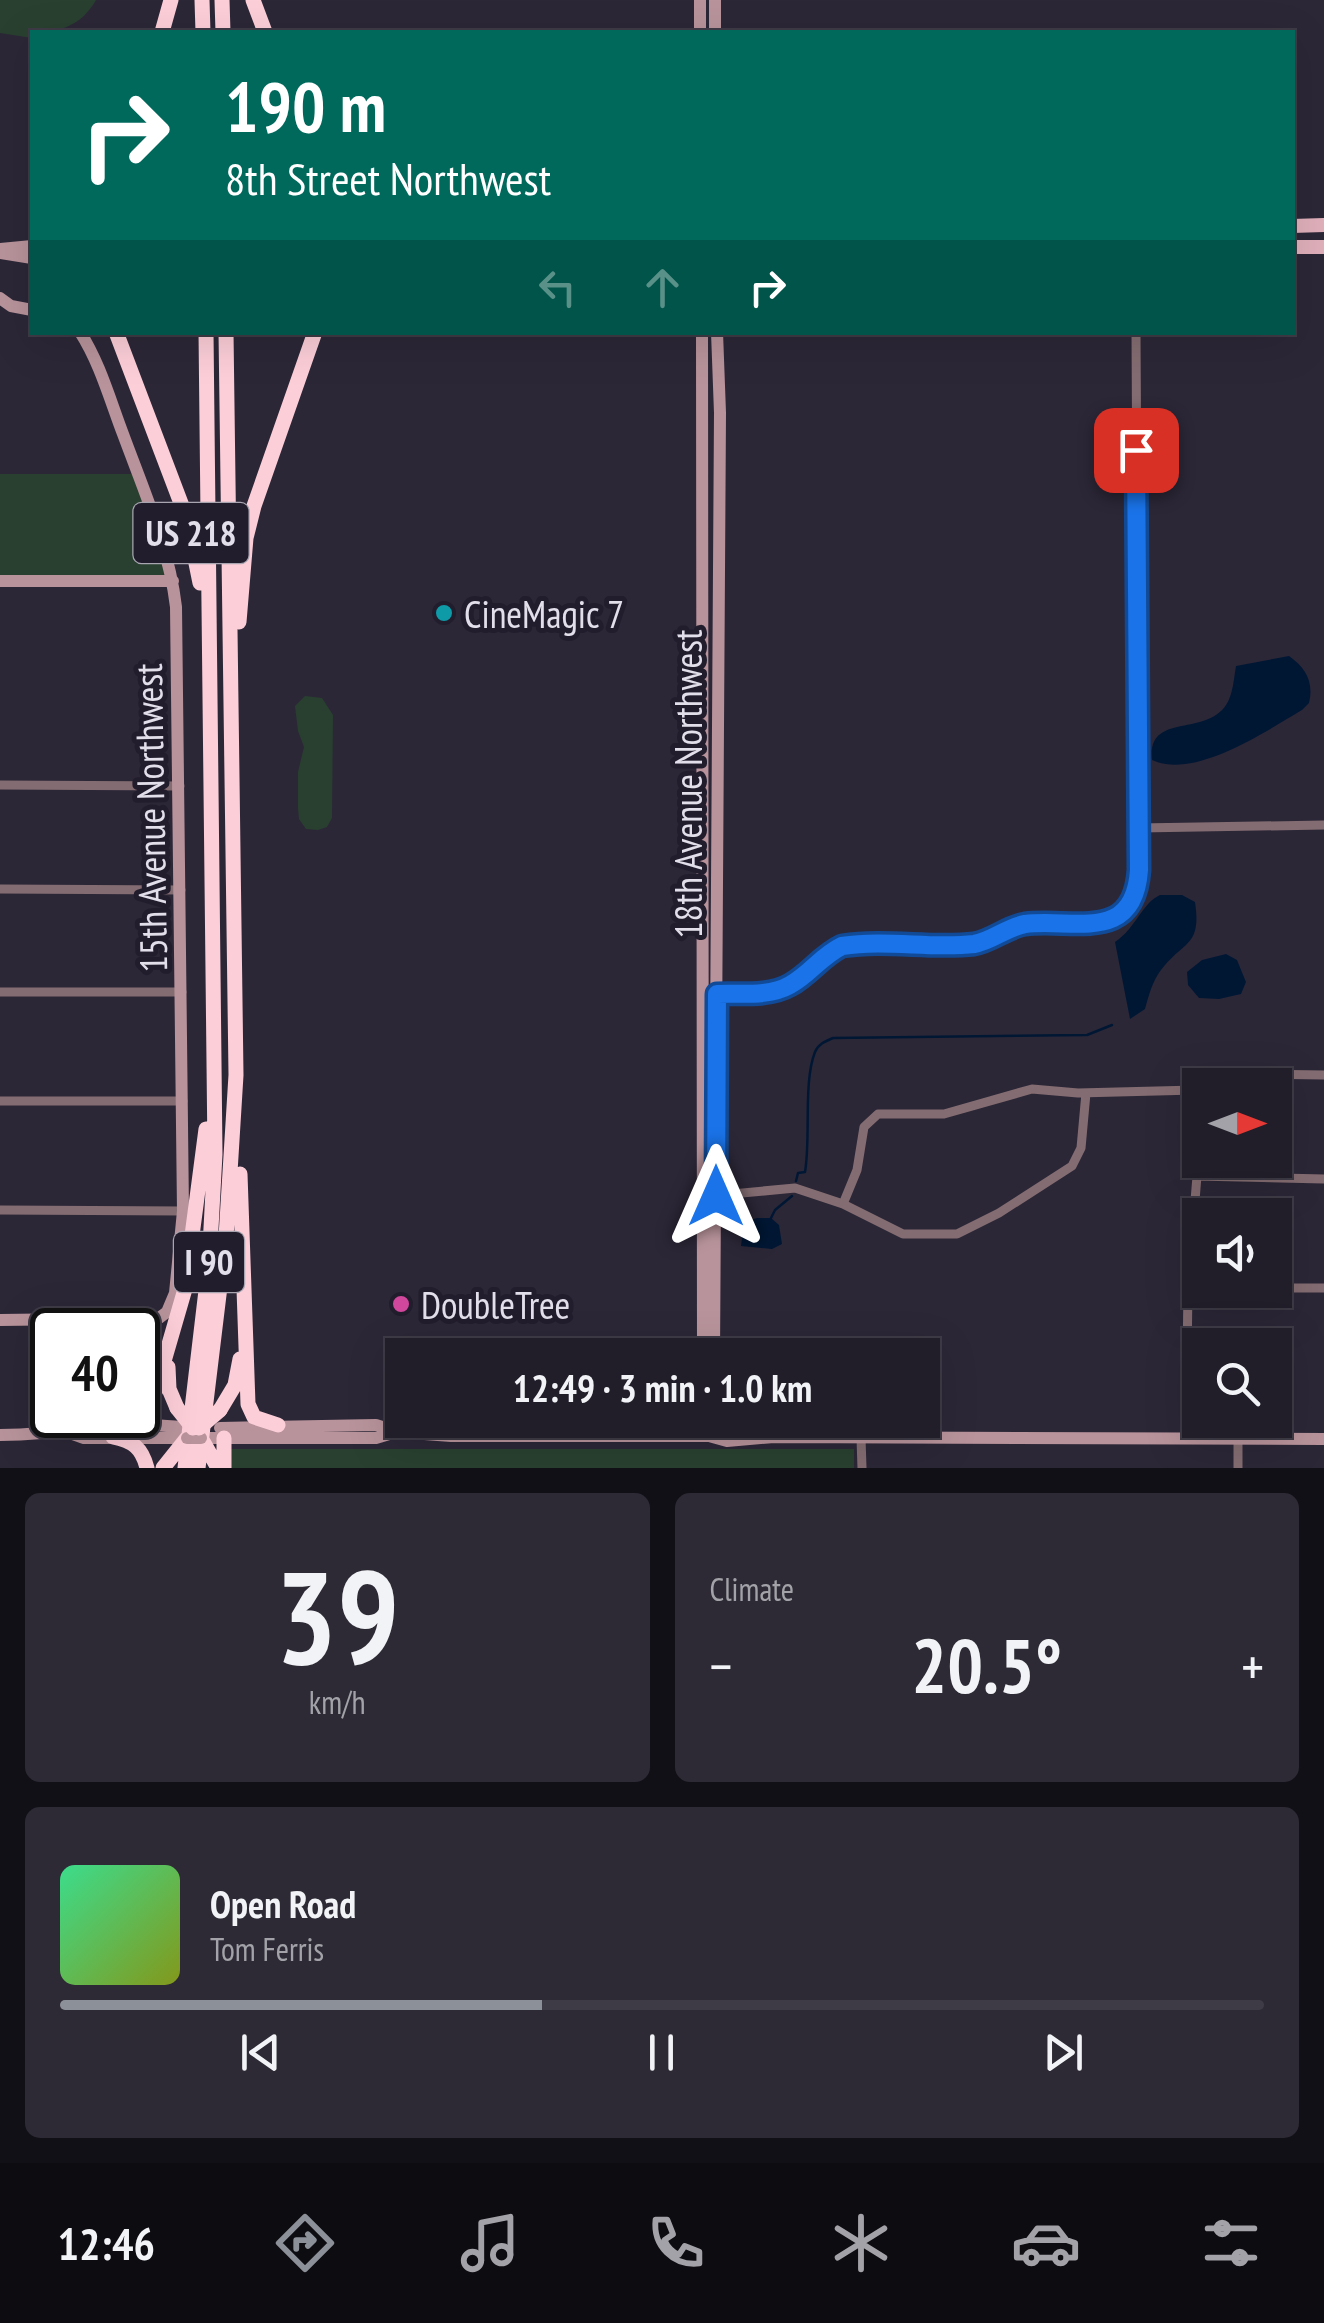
<!DOCTYPE html>
<html lang="en">
<head>
<meta charset="utf-8">
<style>
  :root { --surface:#211d29; --page:#2d2a35; --text:#f1f3f6; --muted:#a2a2a8; --line:#3e3b46; --accent:#8c9099 }
  body { margin:0; font-family:"PT Sans Narrow",sans-serif; background:var(--page); color:var(--text); height:100vh; display:flex; flex-direction:column; font-size:38px; white-space:nowrap }
  * { box-sizing:border-box; margin:0 }
  p { font-size:32px; color:var(--muted) }
  .icon { flex:none; width:55px; height:55px; fill:none; stroke:currentColor; stroke-width:2; stroke-linecap:round; stroke-linejoin:round }
  .map { position:relative; height:1468px; overflow:hidden }
  .drawer { display:flex; flex-direction:column; gap:25px; padding:25px; background:#121017; flex:1 }
  .drawer>* { flex:none }
  .top-card { position:absolute; left:30px; top:30px; width:1265px; height:305px; border-radius:0px; box-shadow:0 10px 40px #0002,0 0 0 2px var(--line); background:#00695c; color:#fff; overflow:hidden }
  .needle { width:65px; rotate:90deg }
  .controls { position:absolute; left:1182px; top:1068px; display:grid; gap:20px }
  .controls a { display:grid; place-items:center; width:110px; height:110px; border-radius:0px; background:var(--surface); box-shadow:0 10px 40px #0002,0 0 0 2px var(--line); font-size:50px }
  .speed { position:absolute; left:30px; top:1308px; display:flex; gap:20px; font-size:50px; font-weight:700; text-align:center }
  .speed>* { display:grid; place-content:center; width:130px; height:130px; border-radius:50%; background:var(--surface); box-shadow:0 10px 40px #0002,0 0 0 2px var(--line); line-height:1 }
  .speed .limit { border:5px solid #111; border-radius:15px; background:#fff; color:#111 }
  .pin { position:absolute; display:grid; place-items:center; width:85px; height:85px; color:#fff; margin:-42px; border-radius:20px; box-shadow:0 5px 15px #0006 }
  .me { position:absolute; width:110px; margin:-55px; rotate:0deg; stroke-linejoin:round; filter:drop-shadow(0 0 8px #0008) }
  .turn { display:flex; align-items:center; gap:35px; height:210px; padding:0 30px; font-size:45px }
  .turn .icon { width:130px; height:130px; stroke-width:2.5 }
  .turn b { display:block; font-size:70px; line-height:85px }
  .lanes { display:flex; align-items:center; height:95px; padding:0 30px; background:#0003; justify-content:center; gap:50px; direction:ltr }
  .lanes .off { opacity:.35 }
  .big { font-size:75px; font-weight:600; line-height:1.1 }
  .drawer .card { flex:1; display:flex; flex-direction:column; justify-content:center; gap:15px; min-width:0; padding:0 35px; border-radius:15px; background:var(--page) }
  .drawer .dial { align-items:center; gap:0 }
  .dial b { font-size:130px; line-height:1 }
  .song { display:flex; align-items:center; gap:30px }
  .cover { width:120px; height:120px; border-radius:15px; background:linear-gradient(135deg,hsl(150 70% 55%),hsl(70 70% 35%)) }
  .played { height:10px; border-radius:5px; background:linear-gradient(90deg,var(--accent) 40%,var(--line) 40%) }
  .keys { display:flex; justify-content:space-around; direction:ltr }
  .heat { display:flex; justify-content:space-between; align-items:center; font-size:55px; direction:ltr }
  .drawer .tiles { flex:1; display:grid; gap:25px; grid-template-columns:1fr 1fr }
  .card:last-child { grid-column:span 2 }
  .trip { position:absolute; left:385px; top:1338px; width:555px; height:100px; border-radius:0px; background:var(--surface); box-shadow:0 10px 40px #0002,0 0 0 2px var(--line); font-weight:600; line-height:100px; text-align:center }
  .dock { display:flex; height:160px; justify-content:space-around; align-items:center; background:#0d0c10; color:var(--muted) }
  .dock .icon { width:70px; height:70px }
  .dock .selected { color:var(--accent) }
  .dock b { font-size:45px; color:var(--text) }
  .map>svg:first-child { display:block }
</style>
</head>
<body>
<div class="map">
<svg width="1324" height="1468" viewBox="0 0 1324 1468">
  <rect width="100%" height="100%" fill="#2c2737"/>
  <!-- green -->
  <path fill="#294030" d="M0 0H96C81 26 61 32 32 32V38L0 33Z
    M0 474H137L173 581H0Z
    M305 696 322 698 333 715 332 818 327 827 318 830 306 829 299 819 298 808V772L304 747 298 731 295 706Z
    M231 1449H854V1468H231Z"/>
  <!-- water -->
  <path fill="#001734" d="M1289 656C1306 668 1314 682 1309 703L1302 710C1266 731 1194 780 1152 760 1147 712 1205 737 1226 705 1233 695 1234 677 1236 666Z
    M1160 895H1182L1195 902C1202 947 1183 941 1161 970 1152 982 1149 995 1145 1009L1130 1019 1115 942C1136 928 1142 903 1160 895Z
    M1226 954 1237 960 1246 982 1241 994 1219 999 1199 998 1188 985 1187 972 1202 960Z
    M757 1218H771L779 1225 782 1244 772 1249 741 1246 744 1222Z"/>
  <g fill="none" stroke-linecap="round" stroke-linejoin="round">
    <!-- stream -->
    <path stroke="#001734" stroke-width="2.5" d="M796 1181 798 1173 805 1172C811 1138 803 1082 815 1052 818 1044 826 1041 833 1038L1087 1035 1112 1025
      M771 1218 775 1210 792 1196"/>
    <!-- street -->
    <path stroke="#846d72" stroke-width="9" d="M0 785 180 786
      M1139 828 1324 825
      M0 889 181 890
      M0 992H182
      M712 994C736 994 769 998 791 985 810 973 822 956 843 946 886 939 931 949 974 943 992 941 1006 927 1025 925 1074 918 1135 944 1139 870L1136 332
      M0 1101H183
      M1197 1176 1324 1179
      M710 1196 795 1188 843 1204 903 1234H957L999 1213 1072 1166 1081 1148 1086 1093
      M843 1204 857 1170 864 1127 878 1114H944L1032 1089 1078 1093 1196 1090
      M0 1210 183 1211
      M1275 1288H1324
      M861 1438 862 1468
      M1186 1438 1188 1287 1197 1176 1195 1073 1324 1075
      M1238 1468V1438"/>
    <!-- secondary -->
    <path stroke="#b8939b" stroke-width="12" d="M700 32V0
      M715 32V0
      M0 249 32 246
      M0 253 32 258
      M0 298 11 306 32 310
      M702 332 703 1355
      M0 581H173
      M0 1320 159 1318 167 1312 175 1293 183 1211 176 607C169 547 144 491 123 434 110 400 100 363 80 332
      M714 1355 720 413 717 332
      M220 1428 376 1425 398 1432 451 1436H709L727 1432 765 1435
      M70 1433 84 1438H187
      M0 1435C30 1435 57 1432 85 1427 115 1421 150 1425 180 1427
      M673 1435 696 1420
      M709 1436 727 1441 774 1437 1324 1439
      M201 1438H376L396 1432"/>
    <!-- primary -->
    <path stroke="#e0b0bb" stroke-width="14" d="M1292 226 1324 225
      M1292 247H1324"/>
    <!-- highway -->
    <path stroke="#fcced8" stroke-width="15" d="M202 0 203 32
      M222 0 223 32
      M253 0 265 32
      M162 32 171 0
      M116 332 187 519 200 583
      M239 622 246 538 254 506 315 332
      M240 1174 248 1404 254 1417 278 1425
      M168 1367 169 1389 177 1408
      M220 1410 235 1385 240 1359
      M140 1425 149 1413 185 1289 206 1129
      M113 1437C133 1441 142 1448 147 1468
      M201 1438 218 1468
      M224 1438V1468
      M163 1468 187 1438
      M185 1468 209 1265 215 1154 206 332
      M198 1468 226 1237 236 1075 226 332"/>
    <!-- secondary-bridge -->
    <path stroke="#b8939b" stroke-width="12" d="M187 1438H201"/>
    <!-- highway-bridge -->
    <path stroke="#fcced8" stroke-width="15" d="M177 1408 193 1428
      M199 1428 220 1410"/>
  </g>
  <g fill="none" stroke-linecap="round" stroke-linejoin="round">
    <!-- route casing -->
    <g stroke="#114b97" stroke-width="25">
      <path id="route" d="M716 1196 717 994C740 993 769 997 790 985 810 974 821 956 842 946 886 939 931 949 974 944 992 941 1007 927 1025 924 1074 918 1134 944 1139 870L1136 450"/>
    </g>
    <!-- route -->
    <use href="#route" stroke="#1a73e8" stroke-width="18"/>
  </g>
  <!-- markers -->
  <circle fill="#0f9aa8" stroke="#221d2d" stroke-width="4" cx="444" cy="613" r="10"/>
  <circle fill="#d1479c" stroke="#221d2d" stroke-width="4" cx="401" cy="1304" r="10"/>
  <g text-anchor="middle" dominant-baseline="central" stroke-width="10" stroke-linejoin="round" paint-order="stroke">
    <!-- shield labels -->
    <g fill="#221d2d" stroke="#a8a5b1" stroke-width="2.5">
      <rect x="133.5" y="503" width="115" height="60" rx="8"/>
      <rect x="174" y="1232" width="70" height="60" rx="8"/>
    </g>
    <g font-size="35" font-weight="bold" fill="#e2dfea">
      <text x="191" y="533">US 218</text>
      <text x="209" y="1262">I 90</text>
    </g>
    <!-- poi labels -->
    <g font-size="38" fill="#e2dfea" stroke="#221d2d" text-anchor="start">
      <text x="464" y="613">CineMagic 7</text>
      <text x="421" y="1304">DoubleTree</text>
    </g>
    <!-- street labels -->
    <g font-size="38" fill="#e2dfea" stroke="#221d2d">
      <text transform="translate(687 784) rotate(-90)">18th Avenue Northwest</text>
      <text transform="translate(150 818) rotate(-91)">15th Avenue Northwest</text>
    </g>
  </g>
</svg>
<div class="controls">
<a><svg class="needle" viewBox="-14 -14 28 28"><path d="M0-13l5 13h-10z" fill="#e53935"/><path d="M0 13l5-13h-10z" fill="#a2a2a8"/></svg></a>
<a><svg class="icon" aria-label="sound" viewBox="0 0 24 24"><path d="M4 9h4l5-4v14l-5-4H4zM17 9q2 3 0 6"/></svg></a>
<a><svg class="icon" aria-label="search" viewBox="0 0 24 24"><circle cx="10" cy="10" r="6"/><path d="M15 15l6 6"/></svg></a>
</div>
<div class="speed"><div class="limit">40</div></div>
<div class="pin" style="left:1136px;top:450px;background:#d93025"><svg class="icon" aria-label="arrive" viewBox="0 0 24 24"><path d="M6 21V4h12l-3 4 3 4H6"/></svg></div>
<svg class="me" style="left:716px;top:1196px" viewBox="-20 -20 40 40"><path d="M0-17L14 15 0 8-14 15z" fill="#1a73e8" stroke="#fff" stroke-width="4"/></svg>
<div class="trip">12:49 · 3 min · 1.0 km</div>
<div class="top-card">
<div class="turn"><svg class="icon" aria-label="right" viewBox="0 0 24 24"><path d="M7 20v-9h11M14 6l5 5-5 5"/></svg><div><b>190 m</b>8th Street Northwest</div></div>
<div class="lanes"><svg class="icon off" aria-label="left" viewBox="0 0 24 24"><path d="M17 20v-9H6M10 6l-5 5 5 5"/></svg><svg class="icon off" aria-label="ahead" viewBox="0 0 24 24"><path d="M12 20V5M6 11l6-6 6 6"/></svg><svg class="icon" aria-label="right" viewBox="0 0 24 24"><path d="M7 20v-9h11M14 6l5 5-5 5"/></svg></div>
</div>
</div>
<section class="drawer">
<div class="tiles">
<div class="card dial"><b>39</b><p>km/h</p></div>
<div class="card"><p>Climate</p>
<div class="heat"><a>−</a><b class="big">20.5°</b><a>+</a></div>
</div>
<div class="card">
<div class="song"><i class="cover"></i><div><b>Open Road</b><p>Tom Ferris</p></div></div>
<div class="played"></div>
<div class="keys"><svg class="icon" aria-label="previous" viewBox="0 0 24 24"><path d="M18 5L8 12l10 7zM5 5v14"/></svg><svg class="icon" aria-label="pause" viewBox="0 0 24 24"><path d="M8 5v14M16 5v14"/></svg><svg class="icon" aria-label="next" viewBox="0 0 24 24"><path d="M6 5l10 7-10 7zM19 5v14"/></svg></div>
</div>
</div>
</section>
<nav class="dock">
<b>12:46</b>
<svg class="icon selected" aria-label="directions" viewBox="0 0 24 24"><path d="M12 3l9 9-9 9-9-9zM9 14v-3h6M13 9l2 2-2 2"/></svg>
<svg class="icon" aria-label="music" viewBox="0 0 24 24"><path d="M9 18V5l10-2v13"/><circle cx="6" cy="18" r="3"/><circle cx="16" cy="16" r="3"/></svg>
<svg class="icon" aria-label="phone" viewBox="0 0 24 24"><path d="M5 4h4l2 5-3 2q2 4 5 5l2-3 5 2v4C11 20 4 13 5 4z"/></svg>
<svg class="icon" aria-label="climate" viewBox="0 0 24 24"><path d="M12 3v18M4 7l16 10M4 17L20 7"/></svg>
<svg class="icon" aria-label="car" viewBox="0 0 24 24"><path d="M5 17H2v-5l4-1 3-4h7l3 4 3 1v5h-3M9 17h6M6 11h13"/><circle cx="7" cy="17" r="2"/><circle cx="17" cy="17" r="2"/></svg>
<svg class="icon" aria-label="filters" viewBox="0 0 24 24"><path d="M4 7h16M4 17h16"/><circle cx="9" cy="7" r="2"/><circle cx="15" cy="17" r="2"/></svg>
</nav>
</body>
</html>
